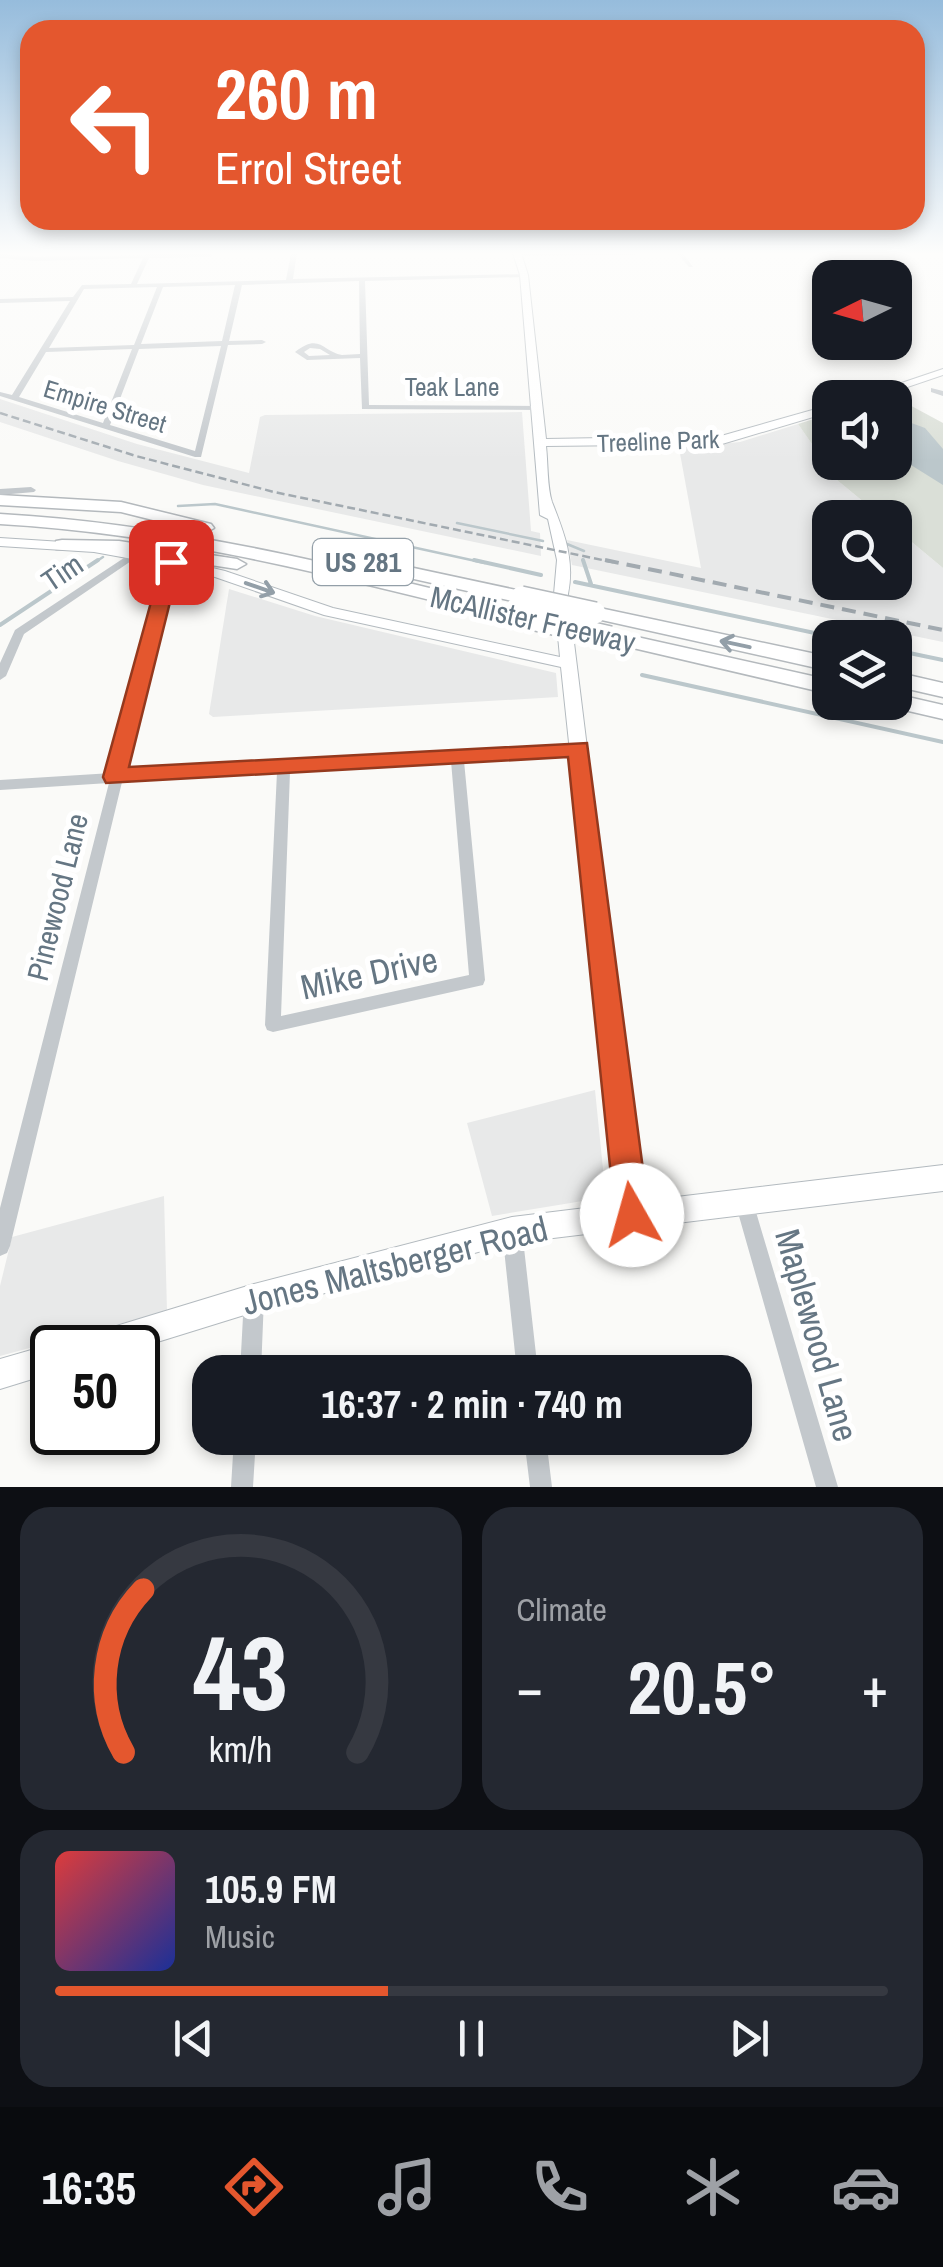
<!DOCTYPE html>
<html lang="en">
<head>
<meta charset="utf-8">
<style>
  :root { --surface:#171b24; --page:#242831; --text:#f1f3f6; --muted:#9ea1a6; --line:#363941; --accent:#e4572e }
  body { margin:0; font-family:"Archivo Narrow",sans-serif; background:var(--page); color:var(--text); height:100vh; display:flex; flex-direction:column; font-size:38px; white-space:nowrap }
  * { box-sizing:border-box; margin:0 }
  p { font-size:32px; color:var(--muted) }
  .icon { flex:none; width:55px; height:55px; fill:none; stroke:currentColor; stroke-width:2; stroke-linecap:round; stroke-linejoin:round }
  .map { position:relative; height:1487px; overflow:hidden }
  .panel { display:flex; flex-direction:column; gap:20px; padding:20px; background:#0d0f14; flex:1 }
  .panel>* { flex:none }
  .banner { position:absolute; left:20px; top:20px; width:905px; height:210px; border-radius:30px; box-shadow:0 5px 15px #0003; background:#e4572e; color:#fff; overflow:hidden }
  .needle { width:65px; rotate:265deg }
  .fabs { position:absolute; left:812px; top:260px; display:grid; gap:20px }
  .fabs a { display:grid; place-items:center; width:100px; height:100px; border-radius:20px; background:var(--surface); box-shadow:0 5px 15px #0003; font-size:50px }
  .speed { position:absolute; left:30px; top:1325px; display:flex; gap:20px; font-size:50px; font-weight:700; text-align:center }
  .speed>* { display:grid; place-content:center; width:130px; height:130px; border-radius:50%; background:var(--surface); box-shadow:0 5px 15px #0003; line-height:1 }
  .speed .limit { border:5px solid #111; border-radius:15px; background:#fff; color:#111 }
  .pin { position:absolute; display:grid; place-items:center; width:85px; height:85px; color:#fff; margin:-42px; border-radius:20px; box-shadow:0 5px 15px #0006 }
  .me { position:absolute; width:110px; margin:-55px; rotate:353deg; stroke-linejoin:round; filter:drop-shadow(0 0 8px #0008) }
  .turn { display:flex; align-items:center; gap:35px; height:210px; padding:0 30px; font-size:45px }
  .turn .icon { width:130px; height:130px; stroke-width:2.5 }
  .turn b { display:block; font-size:70px; line-height:85px }
  .big { font-size:75px; font-weight:700; line-height:1.1 }
  .panel .card { flex:1; display:flex; flex-direction:column; justify-content:center; gap:15px; min-width:0; padding:0 35px; border-radius:30px; background:var(--page) }
  .panel .dial { align-items:center; gap:0 }
  .dial svg { height:260px; overflow:visible; fill:none; stroke:var(--line); stroke-width:7; stroke-linecap:round; text-anchor:middle }
  .dial text { fill:var(--text); stroke:none }
  .song { display:flex; align-items:center; gap:30px }
  .cover { width:120px; height:120px; border-radius:15px; background:linear-gradient(135deg,hsl(0 70% 55%),hsl(230 70% 35%)) }
  .played { height:10px; border-radius:5px; background:linear-gradient(90deg,var(--accent) 40%,var(--line) 40%) }
  .keys { display:flex; justify-content:space-around; direction:ltr }
  .heat { display:flex; justify-content:space-between; align-items:center; font-size:55px; direction:ltr }
  .panel .tiles { flex:1; display:grid; gap:20px; grid-template-columns:1fr 1fr }
  .card:last-child { grid-column:span 2 }
  .trip { position:absolute; left:192px; top:1355px; width:560px; height:100px; border-radius:30px; background:var(--surface); box-shadow:0 5px 15px #0003; font-weight:700; line-height:100px; text-align:center }
  .dock { display:flex; height:160px; justify-content:space-around; align-items:center; background:#090b0e; color:var(--muted) }
  .dock .icon { width:70px; height:70px }
  .dock .active { color:var(--accent) }
  .dock b { font-size:45px; color:var(--text) }
  .map>svg:first-child { display:block }
</style>
</head>
<body>
<div class="map">
<svg width="943" height="1487" viewBox="0 0 943 1487">
  <rect width="100%" height="100%" fill="#fafaf8"/>
  <!-- built -->
  <path fill="#e8e9e9" d="M0 399 137 444 249 473 260 417 265 415 522 412 531 531 540 533 541 556 203 485 118 461 0 422Z
    M798 424 837 480 882 517 830 518V582H895V528L943 568V642L572 565 567 540 701 568 679 448 740 442Z
    M229 589 315 616 556 673 558 697 213 717 209 714Z
    M595 1090 604 1179 601 1198 492 1216 467 1123Z
    M164 1196 167 1311 0 1356V1286L12 1237Z"/>
  <!-- green -->
  <path fill="#dadfd7" d="M891 395 943 423V568L895 528V518L882 517 837 480 798 424 830 414V462H895V398L884 397Z"/>
  <!-- water -->
  <path fill="#bbc7cb" d="M895 417 925 428 943 449V485L895 455Z"/>
  <g fill="none" stroke-linecap="round" stroke-linejoin="round">
    <!-- stream-far1 -->
    <path stroke="#bbc7cb" stroke-width="2.5" d="M178 506 215 504 485 563
      M457 523 543 541
      M567 544 584 551
      M94 563 103 557"/>
    <!-- stream -->
    <path stroke="#bbc7cb" stroke-width="4" d="M474 560 541 575
      M583 560 591 584
      M575 582 838 638
      M0 625 98 560
      M895 650 943 660
      M642 675 943 742"/>
    <!-- secondary casing -->
    <g stroke="#b3babf" stroke-width="2">
      <path id="secondary" d="M513 253H521L528 275 546 439 721 436 830 405V412L722 444 546 446C548 463 547 487 552 502 564 533 575 559 568 594L643 1201 943 1165V1191L512 1243 254 1312 138 1348H76L80 1338 90 1334 254 1284 512 1217 618 1204 561 667 324 615 215 577 171 566 94 552 0 546V538L94 544 171 558 225 571 333 608 560 657 554 594 557 560 548 519 540 515 520 275Z
        M943 369V375L875 398H857Z
        M52 1344 59 1348H52V1373L0 1389V1359Z"/>
    </g>
    <!-- highway casing -->
    <g stroke="#b4b9bd" stroke-width="3">
      <path id="highway" d="M0 495 121 502 211 524 214 528 205 533 121 512 0 505Z
        M0 514C181 524 354 569 530 613L533 617 523 623C349 580 179 534 0 524Z
        M62 540 119 541 237 559 246 564 237 569 119 551 56 549V541Z
        M344 553 521 591 530 597 521 603 338 562V554Z
        M595 607 830 657V671L588 617 585 613Z
        M610 631 830 680V694L603 641 600 637Z
        M895 672 943 683V697L895 686Z
        M895 694 943 705V719L887 706 885 702H895Z"/>
    </g>
    <!-- street -->
    <path fill="#c3c8cc" fill-rule="evenodd" d="M146 253H210L213 255 210 257 149 258 137 284 286 280 291 253H297L293 279 526 274 524 277 365 281 369 405 538 406 542 408 538 410 362 409 360 358 307 360 295 352C320 332 323 352 342 355 348 355 354 354 360 354L359 281 242 285 229 341 262 340 266 342 262 344 228 345 201 457H195L0 396V392L12 395 70 301 0 303V299L73 297 82 285 131 284 143 258 35 261 0 258V254L35 257 145 255ZM235 285 222 341 141 344 163 287ZM157 287 134 345 49 348 84 289ZM221 346 195 451 110 425 139 349ZM310 348 320 349 330 355 309 356 304 352ZM132 349 103 423 19 397 46 352Z
      M517 253H637L634 255 515 256Z
      M677 253H683L693 267H689Z
      M931 388 943 391V396L931 392Z
      M31 487 36 490 34 492 0 495V489Z
      M133 552 137 553V557L24 634 6 676 0 680V663L15 630Z
      M171 559 176 562 125 773 579 745 585 749 579 753 464 761 485 980 483 985 273 1032 267 1030 265 1025 277 772 122 782 10 1246 7 1253 0 1256V1208L109 783 0 790V780L112 773 166 562ZM451 761 469 975 281 1016 290 772Z
      M744 1193 751 1195 753 1202 838 1487H816L735 1202 737 1195Z
      M512 1220 519 1223 522 1230 538 1372H517L502 1230 505 1223Z
      M254 1288 261 1291 264 1298 261 1372H240L244 1298 247 1291Z
      M234 1438H256L253 1487H231Z
      M524 1438H546L552 1487H530Z"/>
    <!-- secondary -->
    <use href="#secondary" fill="#fff" fill-rule="evenodd"/>
    <!-- highway -->
    <use href="#highway" fill="#fff" fill-rule="evenodd"/>
    <!-- rail-far1 -->
    <path stroke="#a2aab0" stroke-width="2.5" stroke-dasharray="8 4" stroke-linecap="butt" d="M0 413 136 456 274 492 617 563"/>
    <!-- rail -->
    <path stroke="#a2aab0" stroke-width="4" stroke-dasharray="14 8" stroke-linecap="butt" d="M605 560 943 630"/>
    <!-- highway-bridge casing -->
    <g stroke="#b4b9bd" stroke-width="24" stroke-linecap="butt">
      <path id="highway-bridge" d="M521 597 595 613
        M523 617 610 637"/>
    </g>
    <!-- highway-bridge -->
    <use href="#highway-bridge" stroke="#fff" stroke-width="21"/>
  </g>
  <!-- one-way arrows -->
  <defs><path id="oneway-shaft" d="M-6 0H5M1.5-3L5.5 0L1.5 3" fill="none" stroke-width="1.6" stroke-linecap="round" stroke-linejoin="round" transform="scale(2.5)"/></defs>
  <g stroke="#939fa8">
    <use href="#oneway-shaft" transform="translate(260 588) rotate(19)"/>
    <use href="#oneway-shaft" transform="translate(735 644) rotate(-168)"/>
  </g>
  <!-- sky -->
  <linearGradient id="sky" x2="0" y2="1"><stop stop-color="#96bcdc"/><stop offset="0.55" stop-color="#fdfdfc"/><stop offset="1" stop-color="#fdfdfc" stop-opacity="0"/></linearGradient>
  <rect width="943" height="461" fill="url(#sky)"/>
  <!-- route -->
  <path fill="#e4572e" stroke="#94391e" stroke-width="2.5" d="M171 557 180 562 129 767 587 743 649 1215 644 1227 632 1232 620 1227 615 1215 568 757 106 783 103 777 162 562Z"/>
  <g text-anchor="middle" dominant-baseline="central" stroke-width="10" stroke-linejoin="round" paint-order="stroke">
    <!-- far-street labels -->
    <g font-size="25" fill="#657683" stroke="#fff">
      <text x="452" y="387">Teak Lane</text>
      <text transform="translate(105 406) rotate(17)">Empire Street</text>
      <text transform="translate(658 441) rotate(-2)">Treeline Park</text>
    </g>
    <!-- shield labels -->
    <rect fill="#fff" stroke="#939fa8" stroke-width="2.5" x="313" y="539" width="100" height="46" rx="8"/>
    <g font-size="28" font-weight="bold" fill="#657683">
      <text x="363" y="562">US 281</text>
    </g>
    <!-- street labels -->
    <g font-size="30" fill="#657683" stroke="#fff">
      <text transform="translate(62 572) rotate(-34)">Tim</text>
      <text transform="translate(533 619) rotate(13)">McAllister Freeway</text>
      <text transform="translate(57 897) rotate(-76)">Pinewood Lane</text>
    </g>
    <!-- near-street labels -->
    <g font-size="35" fill="#657683" stroke="#fff">
      <text transform="translate(369 973) rotate(-12)">Mike Drive</text>
      <text transform="translate(395 1265) rotate(-14)">Jones Maltsberger Road</text>
      <text transform="translate(817 1335) rotate(74)">Maplewood Lane</text>
    </g>
  </g>
</svg>
<div class="fabs">
<a><svg class="needle" viewBox="-14 -14 28 28"><path d="M0-13l5 13h-10z" fill="#e53935"/><path d="M0 13l5-13h-10z" fill="#9ea1a6"/></svg></a>
<a><svg class="icon" aria-label="sound" viewBox="0 0 24 24"><path d="M4 9h4l5-4v14l-5-4H4zM17 9q2 3 0 6"/></svg></a>
<a><svg class="icon" aria-label="search" viewBox="0 0 24 24"><circle cx="10" cy="10" r="6"/><path d="M15 15l6 6"/></svg></a>
<a><svg class="icon" aria-label="layers" viewBox="0 0 24 24"><path d="M12 4l9 5-9 5-9-5zM3 14l9 5 9-5"/></svg></a>
</div>
<div class="speed"><div class="limit">50</div></div>
<div class="pin" style="left:171px;top:562px;background:#d93025"><svg class="icon" aria-label="arrive" viewBox="0 0 24 24"><path d="M6 21V4h12l-3 4 3 4H6"/></svg></div>
<svg class="me" style="left:632px;top:1215px" viewBox="-20 -20 40 40"><circle r="19" fill="#fff"/><path d="M0-13L10 11 0 6-10 11z" fill="#e4572e"/></svg>
<div class="trip">16:37 · 2 min · 740 m</div>
<div class="banner">
<div class="turn"><svg class="icon" aria-label="left" viewBox="0 0 24 24"><path d="M17 20v-9H6M10 6l-5 5 5 5"/></svg><div><b>260 m</b>Errol Street</div></div>
</div>
</div>
<section class="panel">
<div class="tiles">
<div class="card dial"><svg viewBox="0 0 100 80">
<path d="M14 69A42 42 0 1 1 86 69"/>
<path d="M14 69A42 42 0 0 1 20 19" stroke="#e4572e"/>
<text x="50" y="56" font-size="32" font-weight="700">43</text>
<text x="50" y="72" font-size="11">km/h</text>
</svg></div>
<div class="card"><p>Climate</p>
<div class="heat"><a>−</a><b class="big">20.5°</b><a>+</a></div>
</div>
<div class="card">
<div class="song"><i class="cover"></i><div><b>105.9 FM</b><p>Music</p></div></div>
<div class="played"></div>
<div class="keys"><svg class="icon" aria-label="previous" viewBox="0 0 24 24"><path d="M18 5L8 12l10 7zM5 5v14"/></svg><svg class="icon" aria-label="pause" viewBox="0 0 24 24"><path d="M8 5v14M16 5v14"/></svg><svg class="icon" aria-label="next" viewBox="0 0 24 24"><path d="M6 5l10 7-10 7zM19 5v14"/></svg></div>
</div>
</div>
</section>
<nav class="dock">
<b>16:35</b>
<svg class="icon active" aria-label="directions" viewBox="0 0 24 24"><path d="M12 3l9 9-9 9-9-9zM9 14v-3h6M13 9l2 2-2 2"/></svg>
<svg class="icon" aria-label="music" viewBox="0 0 24 24"><path d="M9 18V5l10-2v13"/><circle cx="6" cy="18" r="3"/><circle cx="16" cy="16" r="3"/></svg>
<svg class="icon" aria-label="phone" viewBox="0 0 24 24"><path d="M5 4h4l2 5-3 2q2 4 5 5l2-3 5 2v4C11 20 4 13 5 4z"/></svg>
<svg class="icon" aria-label="climate" viewBox="0 0 24 24"><path d="M12 3v18M4 7l16 10M4 17L20 7"/></svg>
<svg class="icon" aria-label="car" viewBox="0 0 24 24"><path d="M5 17H2v-5l4-1 3-4h7l3 4 3 1v5h-3M9 17h6M6 11h13"/><circle cx="7" cy="17" r="2"/><circle cx="17" cy="17" r="2"/></svg>
</nav>
</body>
</html>
